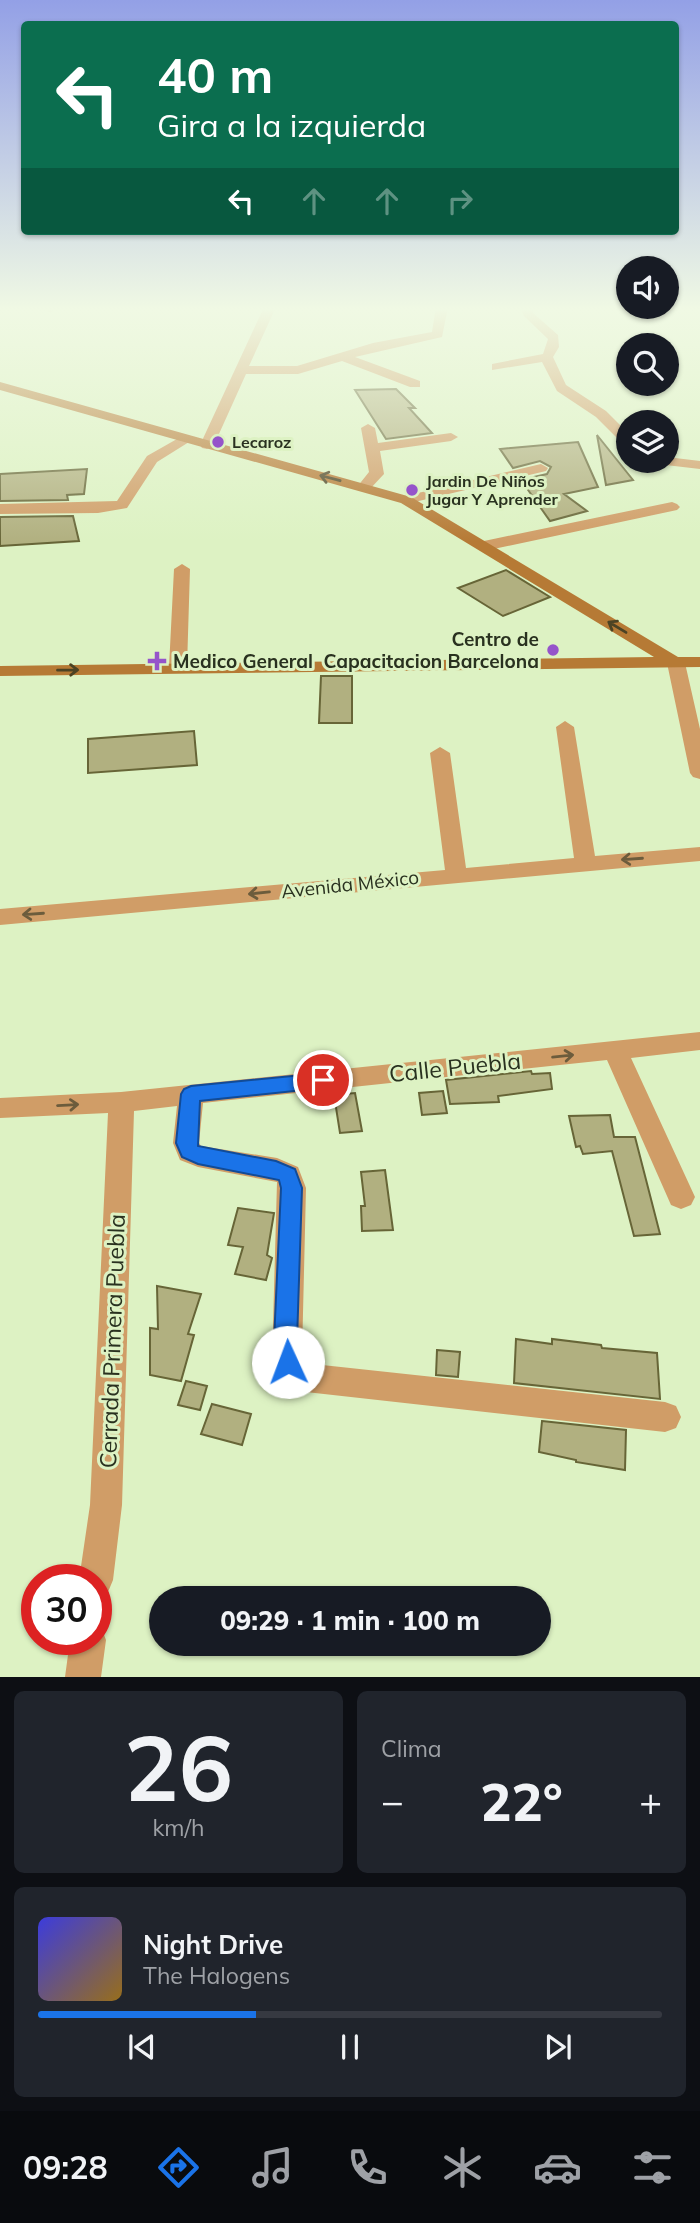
<!DOCTYPE html>
<html lang="es">
<head>
<meta charset="utf-8">
<style>
  :root { --surface:#171b24; --page:#20242c; --text:#f1f3f6; --muted:#9ea1a6; --line:#363941; --accent:#1a73e8 }
  body { margin:0; font-family:Mulish,sans-serif; background:var(--page); color:var(--text); height:100vh; display:flex; flex-direction:column; font-size:26px; white-space:nowrap }
  * { box-sizing:border-box; margin:0 }
  p { font-size:23px; color:var(--muted) }
  .icon { flex:none; width:38px; height:38px; fill:none; stroke:currentColor; stroke-width:2; stroke-linecap:round; stroke-linejoin:round }
  .map { position:relative; height:1677px; overflow:hidden }
  .drawer { display:flex; flex-direction:column; gap:14px; padding:14px; background:#0d0f14; flex:1 }
  .drawer>* { flex:none }
  .top-card { position:absolute; left:21px; top:21px; width:658px; height:214px; border-radius:7px; box-shadow:0 2px 5px #0004; background:#0b6e4f; color:#fff; overflow:hidden }
  .controls { position:absolute; left:616px; top:256px; display:grid; gap:14px }
  .controls a { display:grid; place-items:center; width:63px; height:63px; border-radius:50%; background:var(--surface); box-shadow:0 2px 5px #0004; font-size:35px }
  .speed { position:absolute; left:21px; top:1564px; display:flex; gap:14px; font-size:35px; font-weight:700; text-align:center }
  .speed>* { display:grid; place-content:center; width:91px; height:91px; border-radius:50%; background:var(--surface); box-shadow:0 2px 5px #0004; line-height:1 }
  .speed .limit { border:10px solid #d22; background:#fff; color:#111 }
  .pin { position:absolute; display:grid; place-items:center; width:60px; height:60px; color:#fff; margin:-30px; border:4px solid #fff; border-radius:50%; box-shadow:0 2px 7px #0007 }
  .me { position:absolute; width:77px; margin:-38px; rotate:358deg; stroke-linejoin:round; filter:drop-shadow(0 0 5px #0008) }
  .turn { display:flex; align-items:center; gap:24px; height:147px; padding:0 21px; font-size:32px }
  .turn .icon { width:91px; height:91px; stroke-width:2.5 }
  .turn b { display:block; font-size:49px; line-height:60px }
  .lanes { display:flex; align-items:center; height:66px; padding:0 21px; background:#0003; justify-content:center; gap:35px; direction:ltr }
  .lanes .off { opacity:.35 }
  .big { font-size:52px; font-weight:800; line-height:1.1 }
  .drawer .tile { flex:1; display:flex; flex-direction:column; justify-content:center; gap:10px; min-width:0; padding:0 24px; border-radius:10px; background:var(--page) }
  .drawer .dial { align-items:center; gap:0 }
  .dial b { font-size:91px; line-height:1 }
  .song { display:flex; align-items:center; gap:21px }
  .cover { width:84px; height:84px; border-radius:10px; background:linear-gradient(135deg,hsl(240 70% 55%),hsl(40 70% 35%)) }
  .played { height:7px; border-radius:4px; background:linear-gradient(90deg,var(--accent) 35%,var(--line) 35%) }
  .keys { display:flex; justify-content:space-around; direction:ltr }
  .heat { display:flex; justify-content:space-between; align-items:center; font-size:38px; direction:ltr }
  .drawer .tiles { flex:1; display:grid; gap:14px; grid-template-columns:1fr 1fr }
  .tile:last-child { grid-column:span 2 }
  .trip { position:absolute; left:149px; top:1586px; width:402px; height:70px; border-radius:35px; background:var(--surface); box-shadow:0 2px 5px #0004; font-weight:800; line-height:70px; text-align:center }
  .dock { display:flex; height:112px; justify-content:space-around; align-items:center; background:#090b0e; color:var(--muted) }
  .dock .icon { width:49px; height:49px }
  .dock .selected { color:var(--accent) }
  .dock b { font-size:32px; color:var(--text) }
  .map>svg:first-child { display:block }
</style>
</head>
<body>
<div class="map">
<svg width="700" height="1677" viewBox="0 0 700 1677">
  <rect width="100%" height="100%" fill="#ddf2c3"/>
  <!-- building -->
  <path fill="#b1b080" stroke="#676537" stroke-width="2" d="M396 389 415 408H409L432 433 386 439 355 390Z
    M597 435 633 480 606 485Z
    M578 442 598 487 564 494 587 511 550 521 521 480 547 474 551 467 540 461 513 468 500 449Z
    M87 469 84 494 67 495 68 500 0 501V474Z
    M73 516 79 541 0 546V517Z
    M506 570 550 597 503 616 458 588Z
    M321 676H352V723H319Z
    M194 731 197 765 88 773V739Z
    M531 1071 532 1074 550 1073 552 1089 498 1096 499 1102 450 1104 446 1080Z
    M443 1091 447 1113 422 1115 419 1093Z
    M355 1093 362 1131 340 1133 334 1095Z
    M610 1115 614 1137H635L660 1234 634 1236 612 1151 583 1154 580 1146 576 1147 569 1116Z
    M385 1170 393 1230 362 1231 361 1206H365L361 1172Z
    M238 1208 274 1213 267 1255 272 1258 266 1280 235 1274 243 1247 228 1245Z
    M157 1286 201 1294 188 1334 194 1335 181 1381 150 1375V1328L158 1329Z
    M516 1339 552 1344V1339L601 1345 602 1348 657 1353 660 1399 514 1383Z
    M437 1350 460 1352 458 1377 436 1375Z
    M186 1381 207 1386 200 1410 178 1405Z
    M212 1404 251 1414 242 1445 201 1434Z
    M542 1421 626 1430 625 1470 576 1462V1460L539 1452Z"/>
  <g fill="none" stroke-linecap="round" stroke-linejoin="round">
    <!-- street -->
    <path fill="#d09d67" fill-rule="evenodd" d="M27 307H55L57 309 51 312Z
      M264 307H276L249 366H297L373 343 432 332 436 307H448L442 337 355 357 420 381V387H410L342 361 298 374H246L214 445 207 449 202 448 200 445Z
      M520 307H532L533 313 558 335 559 347 553 357 566 385 606 411 628 433V445L623 444 596 417 557 391 542 362 492 370V364L543 354 548 339 524 316Z
      M368 424 375 428 378 443 451 433 458 437 451 441 380 451 384 474 369 490 364 491 357 487 369 472 361 428Z
      M184 435 189 436V442L157 462 127 508 98 513 0 514V504L117 501 147 456Z
      M667 457 700 461V469L657 464 650 460H667Z
      M541 464 548 468 546 471 406 504 399 500 401 497Z
      M672 502 677 504 680 507 677 510 484 551 476 546 484 541Z
      M182 564 190 569 187 667 178 672 169 667 174 569Z
      M676 658 685 663 700 729V779L693 777 690 773 667 663Z
      M565 721 574 727 595 856 700 847V861L0 925V909L445 870 430 753 440 747 450 753 466 868 574 858 556 727Z
      M700 1032V1050L631 1058 695 1197 691 1205 681 1209 671 1205 607 1060 203 1103 199 1143 201 1146 277 1158 298 1167 306 1188 302 1355 313 1364 665 1402 676 1406 681 1417 676 1428 665 1432 306 1392C291 1387 278 1377 272 1362L277 1182 198 1167 180 1160 173 1143 177 1106 134 1111 122 1505 113 1580 108 1592 96 1597V1580H79L90 1505 108 1113 0 1118V1098L121 1092Z
      M96 1626 101 1627 106 1640 101 1677H65L70 1640H96Z"/>
    <!-- secondary -->
    <path fill="#b67a35" fill-rule="evenodd" d="M0 382 411 497 678 657H700V667L0 676V666L654 657 401 503 0 390Z"/>
  </g>
  <!-- one-way arrows -->
  <defs><path id="oneway-shaft" d="M-6 0H5M1.5-3L5.5 0L1.5 3" fill="none" stroke-width="1.6" stroke-linecap="round" stroke-linejoin="round" transform="scale(1.75)"/></defs>
  <g stroke="#4c4324">
    <use href="#oneway-shaft" transform="translate(330 478) rotate(-165)"/>
    <use href="#oneway-shaft" transform="translate(617 627) rotate(-149)"/>
    <use href="#oneway-shaft" transform="translate(68 670) rotate(-1)"/>
  </g>
  <g stroke="#6c5c3c">
    <use href="#oneway-shaft" transform="translate(632 859) rotate(176)"/>
    <use href="#oneway-shaft" transform="translate(259 893) rotate(174)"/>
    <use href="#oneway-shaft" transform="translate(33 914) rotate(176)"/>
    <use href="#oneway-shaft" transform="translate(563 1056) rotate(-6)"/>
    <use href="#oneway-shaft" transform="translate(68 1105) rotate(-3)"/>
  </g>
  <!-- sky -->
  <linearGradient id="sky" x2="0" y2="1"><stop stop-color="#93a0e6"/><stop offset="0.57" stop-color="#f0f9e4"/><stop offset="1" stop-color="#f0f9e4" stop-opacity="0"/></linearGradient>
  <rect width="700" height="542" fill="url(#sky)"/>
  <!-- route -->
  <path fill="#1a73e8" stroke="#114b97" stroke-width="2" d="M323 1073 330 1075 333 1080 330 1086 323 1088 200 1101 198 1146 276 1161 295 1169 302 1188 297 1341 299 1362 296 1370 288 1373 279 1370 274 1341 281 1188 279 1180 198 1164 182 1157 176 1143 181 1094 184 1089 191 1086Z"/>
  <!-- markers -->
  <g fill="#9554ca" stroke="#ddf2c3" stroke-width="2.5">
    <circle cx="218" cy="442" r="7"/>
    <circle cx="412" cy="490" r="7"/>
    <circle cx="553" cy="650" r="7"/>
    <path d="M153.5 650.5h7v7h7v7h-7v7h-7v-7h-7v-7h7z"/>
  </g>
  <g text-anchor="middle" dominant-baseline="central" stroke-width="6" stroke-linejoin="round" paint-order="stroke">
    <!-- far-poi labels -->
    <g font-size="16" font-weight="bold" fill="#29311f" stroke="#ddf2c3" text-anchor="start">
      <text x="232" y="442">Lecaroz</text>
      <text x="426" y="481">Jardin De Niños<tspan x="426" dy="18">Jugar Y Aprender</tspan></text>
    </g>
    <!-- poi labels -->
    <g font-size="19" font-weight="bold" fill="#29311f" stroke="#ddf2c3" text-anchor="end">
      <text x="539" y="639">Centro de<tspan x="539" dy="22">Capacitacion Barcelona</tspan></text>
      <text x="173" y="661" text-anchor="start">Medico General</text>
    </g>
    <!-- street labels -->
    <g font-size="19" fill="#29311f" stroke="#ddf2c3">
      <text transform="translate(350 884) rotate(-6)">Avenida México</text>
    </g>
    <!-- near-street labels -->
    <g font-size="23" fill="#29311f" stroke="#ddf2c3">
      <text transform="translate(455 1067) rotate(-6)">Calle Puebla</text>
      <text transform="translate(112 1341) rotate(-88)">Cerrada Primera Puebla</text>
    </g>
  </g>
</svg>
<div class="controls">
<a><svg class="icon" aria-label="sound" viewBox="0 0 24 24"><path d="M4 9h4l5-4v14l-5-4H4zM17 9q2 3 0 6"/></svg></a>
<a><svg class="icon" aria-label="search" viewBox="0 0 24 24"><circle cx="10" cy="10" r="6"/><path d="M15 15l6 6"/></svg></a>
<a><svg class="icon" aria-label="layers" viewBox="0 0 24 24"><path d="M12 4l9 5-9 5-9-5zM3 14l9 5 9-5"/></svg></a>
</div>
<div class="speed"><div class="limit">30</div></div>
<div class="pin" style="left:323px;top:1080px;background:#d93025"><svg class="icon" aria-label="arrive" viewBox="0 0 24 24"><path d="M6 21V4h12l-3 4 3 4H6"/></svg></div>
<svg class="me" style="left:288px;top:1362px" viewBox="-20 -20 40 40"><circle r="19" fill="#fff"/><path d="M0-13L10 11 0 6-10 11z" fill="#1a73e8"/></svg>
<div class="trip">09:29 · 1 min · 100 m</div>
<div class="top-card">
<div class="turn"><svg class="icon" aria-label="left" viewBox="0 0 24 24"><path d="M17 20v-9H6M10 6l-5 5 5 5"/></svg><div><b>40 m</b>Gira a la izquierda</div></div>
<div class="lanes"><svg class="icon" aria-label="left" viewBox="0 0 24 24"><path d="M17 20v-9H6M10 6l-5 5 5 5"/></svg><svg class="icon off" aria-label="ahead" viewBox="0 0 24 24"><path d="M12 20V5M6 11l6-6 6 6"/></svg><svg class="icon off" aria-label="ahead" viewBox="0 0 24 24"><path d="M12 20V5M6 11l6-6 6 6"/></svg><svg class="icon off" aria-label="right" viewBox="0 0 24 24"><path d="M7 20v-9h11M14 6l5 5-5 5"/></svg></div>
</div>
</div>
<section class="drawer">
<div class="tiles">
<div class="tile dial"><b>26</b><p>km/h</p></div>
<div class="tile"><p>Clima</p>
<div class="heat"><a>−</a><b class="big">22°</b><a>+</a></div>
</div>
<div class="tile">
<div class="song"><i class="cover"></i><div><b>Night Drive</b><p>The Halogens</p></div></div>
<div class="played"></div>
<div class="keys"><svg class="icon" aria-label="previous" viewBox="0 0 24 24"><path d="M18 5L8 12l10 7zM5 5v14"/></svg><svg class="icon" aria-label="pause" viewBox="0 0 24 24"><path d="M8 5v14M16 5v14"/></svg><svg class="icon" aria-label="next" viewBox="0 0 24 24"><path d="M6 5l10 7-10 7zM19 5v14"/></svg></div>
</div>
</div>
</section>
<nav class="dock">
<b>09:28</b>
<svg class="icon selected" aria-label="directions" viewBox="0 0 24 24"><path d="M12 3l9 9-9 9-9-9zM9 14v-3h6M13 9l2 2-2 2"/></svg>
<svg class="icon" aria-label="music" viewBox="0 0 24 24"><path d="M9 18V5l10-2v13"/><circle cx="6" cy="18" r="3"/><circle cx="16" cy="16" r="3"/></svg>
<svg class="icon" aria-label="phone" viewBox="0 0 24 24"><path d="M5 4h4l2 5-3 2q2 4 5 5l2-3 5 2v4C11 20 4 13 5 4z"/></svg>
<svg class="icon" aria-label="climate" viewBox="0 0 24 24"><path d="M12 3v18M4 7l16 10M4 17L20 7"/></svg>
<svg class="icon" aria-label="car" viewBox="0 0 24 24"><path d="M5 17H2v-5l4-1 3-4h7l3 4 3 1v5h-3M9 17h6M6 11h13"/><circle cx="7" cy="17" r="2"/><circle cx="17" cy="17" r="2"/></svg>
<svg class="icon" aria-label="filters" viewBox="0 0 24 24"><path d="M4 7h16M4 17h16"/><circle cx="9" cy="7" r="2"/><circle cx="15" cy="17" r="2"/></svg>
</nav>
</body>
</html>
